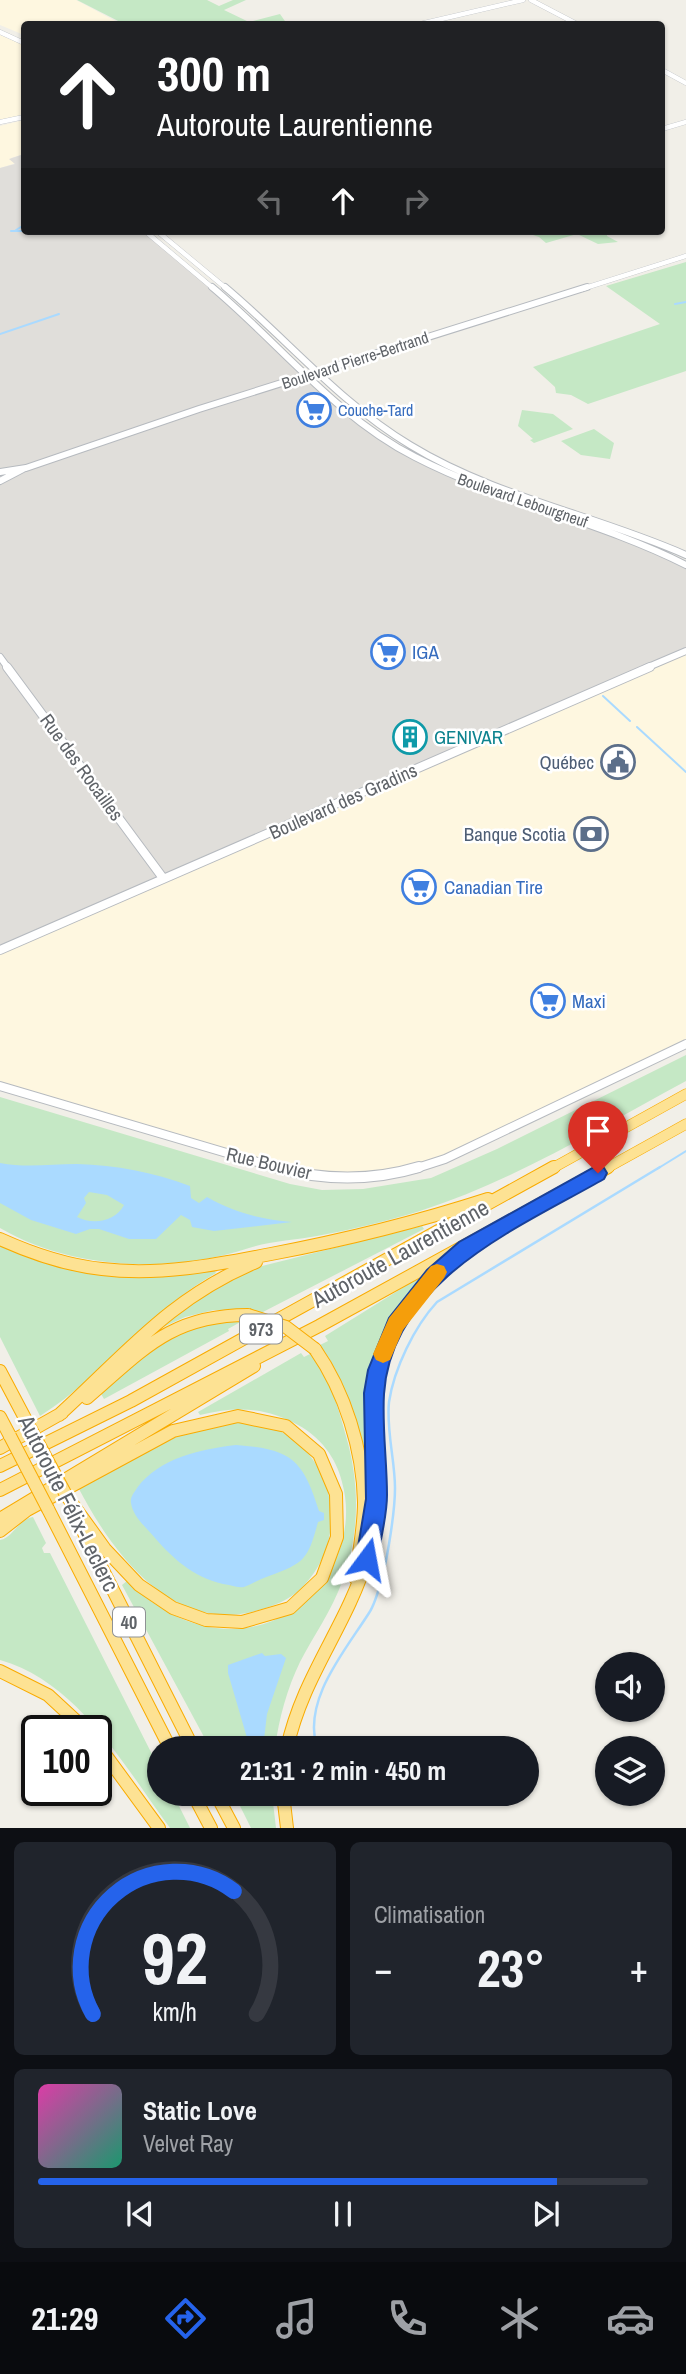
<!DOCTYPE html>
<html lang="fr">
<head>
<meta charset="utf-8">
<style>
  :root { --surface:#171b24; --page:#20242c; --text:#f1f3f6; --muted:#9ea1a6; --line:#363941; --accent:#2563eb }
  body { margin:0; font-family:"Archivo Narrow",sans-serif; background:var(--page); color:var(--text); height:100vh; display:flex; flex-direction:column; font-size:26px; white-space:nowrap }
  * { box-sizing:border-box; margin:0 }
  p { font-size:23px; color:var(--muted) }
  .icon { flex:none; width:38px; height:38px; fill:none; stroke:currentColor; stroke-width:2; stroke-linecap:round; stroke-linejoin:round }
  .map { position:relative; height:1828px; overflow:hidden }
  .drawer { display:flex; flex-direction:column; gap:14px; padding:14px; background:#0d0f14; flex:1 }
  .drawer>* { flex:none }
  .hud { position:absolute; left:21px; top:21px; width:644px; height:214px; border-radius:7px; box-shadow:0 2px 5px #0004; background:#202124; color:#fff; overflow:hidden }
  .buttons { position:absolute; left:595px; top:1652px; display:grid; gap:14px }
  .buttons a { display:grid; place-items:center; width:70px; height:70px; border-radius:50%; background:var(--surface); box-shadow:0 2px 5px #0004; font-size:35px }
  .speed { position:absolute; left:21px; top:1715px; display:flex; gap:14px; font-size:35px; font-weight:700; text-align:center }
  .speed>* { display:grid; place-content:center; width:91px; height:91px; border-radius:50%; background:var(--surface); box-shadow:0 2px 5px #0004; line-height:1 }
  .speed .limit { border:4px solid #111; border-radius:10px; background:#fff; color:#111 }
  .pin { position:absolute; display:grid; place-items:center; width:60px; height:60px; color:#fff; margin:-72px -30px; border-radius:50% 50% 50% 0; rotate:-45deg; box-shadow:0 0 7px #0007 }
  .pin .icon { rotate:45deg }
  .me { position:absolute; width:77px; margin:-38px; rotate:13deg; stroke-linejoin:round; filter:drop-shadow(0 0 5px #0008) }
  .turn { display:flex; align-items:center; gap:24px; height:147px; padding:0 21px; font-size:32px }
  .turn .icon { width:91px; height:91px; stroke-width:2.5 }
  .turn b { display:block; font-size:49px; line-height:60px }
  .lanes { display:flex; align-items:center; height:66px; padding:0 21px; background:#0003; justify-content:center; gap:35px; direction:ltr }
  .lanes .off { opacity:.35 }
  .big { font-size:52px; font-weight:700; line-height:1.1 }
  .drawer .widget { flex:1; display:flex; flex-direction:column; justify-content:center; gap:10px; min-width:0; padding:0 24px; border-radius:10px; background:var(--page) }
  .drawer .dial { align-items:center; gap:0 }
  .dial svg { height:182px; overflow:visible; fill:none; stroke:var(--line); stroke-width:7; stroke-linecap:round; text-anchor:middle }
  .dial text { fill:var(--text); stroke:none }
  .song { display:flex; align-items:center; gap:21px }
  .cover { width:84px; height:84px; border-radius:10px; background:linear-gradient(135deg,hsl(320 70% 55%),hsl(160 70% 35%)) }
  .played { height:7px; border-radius:4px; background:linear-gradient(90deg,var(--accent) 85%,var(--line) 85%) }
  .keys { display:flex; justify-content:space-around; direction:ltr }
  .heat { display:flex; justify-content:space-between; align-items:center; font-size:38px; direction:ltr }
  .drawer .tiles { flex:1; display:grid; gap:14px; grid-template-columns:1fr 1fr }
  .widget:last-child { grid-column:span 2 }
  .trip { position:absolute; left:147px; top:1736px; width:392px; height:70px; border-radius:35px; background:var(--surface); box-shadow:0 2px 5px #0004; font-weight:700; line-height:70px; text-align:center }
  .tabs { display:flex; height:112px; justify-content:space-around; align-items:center; background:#090b0e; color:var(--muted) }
  .tabs .icon { width:49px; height:49px }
  .tabs .on { color:var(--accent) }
  .tabs b { font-size:32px; color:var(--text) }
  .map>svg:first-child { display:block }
</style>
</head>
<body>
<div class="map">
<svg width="686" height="1828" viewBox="0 0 686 1828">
  <rect width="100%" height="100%" fill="#f1efe8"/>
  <!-- commercial -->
  <path fill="#fef7e0" d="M0 0H76L121 24H24V35L0 25Z
    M0 35 24 44V117L0 122Z
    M24 120V154L11 158 16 163 0 168V126Z
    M363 423 429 465 686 565V1045L489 1140 400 1173 299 1174 0 1086V481Z"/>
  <!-- industrial -->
  <path fill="#e0deda" d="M24 154V231H145L363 423 429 465 592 525 686 565V651L0 949V168L15 164 9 159Z"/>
  <!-- green -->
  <path fill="#c5e8c5" d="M77 0H207L219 6 233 0H246L224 10 249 22 280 14 287 24H124Z
    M521 231H607V236L618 242 598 244 577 234 546 243 539 237Z
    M686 262V371L588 404 571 395 556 393 555 387 533 367 660 324 606 286Z
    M522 410 553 414 573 429 534 443 530 440 533 439 518 426Z
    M594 429 614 443 610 459 581 455 561 441Z
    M686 1055V1081C599 1128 514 1181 420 1211 387 1221 351 1230 317 1236 295 1240 270 1241 249 1248 173 1273 74 1271 0 1228V1097L290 1184 322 1190 363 1189 431 1178 497 1149Z
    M422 1226 424 1229 261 1313 214 1310 185 1317 157 1330 173 1310 254 1268Z
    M0 1245C74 1279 136 1282 214 1269L216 1273C149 1311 105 1375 40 1416L0 1337Z
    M420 1277 423 1280C363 1339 371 1397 370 1475H365C355 1429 349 1383 320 1345L328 1341 325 1336Z
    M244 1320 228 1329 229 1331 104 1399 100 1392 137 1358 190 1324Z
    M301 1353 304 1357 312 1353C330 1378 338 1407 346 1436 360 1485 360 1534 342 1582 332 1610 314 1635 300 1662 287 1689 279 1718 275 1748H210L122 1585 127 1581C155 1608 190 1629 231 1629 306 1629 362 1553 342 1482 336 1457 320 1437 298 1425 266 1407 235 1406 200 1415L198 1412Z
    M229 1420C240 1421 255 1421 266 1425 338 1450 354 1543 296 1593 282 1604 264 1609 247 1613 167 1628 111 1550 79 1489 127 1462 174 1431 229 1420Z
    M33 1517 46 1543 42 1548 44 1553H50L159 1768V1794H173L190 1828H170C125 1767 78 1682 0 1660V1540C13 1538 17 1520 33 1517Z
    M234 1794H272L276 1828H251Z"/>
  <!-- water -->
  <path fill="#aadaff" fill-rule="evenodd" d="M0 1163C26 1168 51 1164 77 1164 117 1165 152 1172 190 1186L191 1198 199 1203 207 1197C235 1213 260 1219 292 1222L214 1231 192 1227 190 1220 181 1215 156 1239H129L99 1229H90L76 1234 31 1220 0 1203ZM89 1192 107 1195 124 1205C115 1222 93 1225 77 1217L86 1203 84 1198Z
    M236 1445C292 1449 303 1460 319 1511L324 1513V1520L318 1522C308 1559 305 1563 269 1576 260 1579 252 1584 244 1587 239 1588 234 1586 229 1585 197 1580 175 1561 155 1538 146 1527 133 1517 131 1503 130 1497 134 1493 137 1488 159 1458 201 1449 236 1445Z
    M262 1653 265 1656 281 1654 286 1658 267 1714 263 1748H250L228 1673V1665Z"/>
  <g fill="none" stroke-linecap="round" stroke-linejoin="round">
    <!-- stream-far1 -->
    <path stroke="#aadaff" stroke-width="2" d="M16 230 24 225
      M11 231H35
      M41 231 71 234
      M675 304 686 302
      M0 334 59 314
      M603 696 630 721
      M637 727 686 772
      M657 1169 686 1151"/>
    <!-- stream -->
    <path stroke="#aadaff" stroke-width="2.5" d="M317 1748C302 1700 345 1651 369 1613 375 1604 379 1589 382 1578 388 1555 395 1511 395 1488 395 1460 386 1430 389 1402 394 1369 414 1327 437 1302L660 1167"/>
    <!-- secondary-far3 casing -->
    <g stroke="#b6babf" stroke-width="5">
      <path id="secondary-far3" d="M531 0 577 24
        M420 24 523 0
        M0 32 24 43
        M662 70 686 83
        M0 122 24 117
        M662 129 686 122
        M145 231 214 289
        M157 231 227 289
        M582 289 686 256"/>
    </g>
    <!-- secondary-far2 casing -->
    <g stroke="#b6babf" stroke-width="8">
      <path id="secondary-far2" d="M212 287C279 343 336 417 415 457 502 502 599 521 686 565
        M225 287C287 339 340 403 410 445 495 497 596 515 686 555
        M0 472 26 468 199 409 587 287
        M0 481 23 469
        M0 657 8 668
        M646 668 686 651"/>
    </g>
    <!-- secondary-far1 casing -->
    <g stroke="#b6babf" stroke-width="10">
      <path id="secondary-far1" d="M7 667 163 878
        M0 950 650 667
        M0 1086 281 1169
        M414 1169 445 1159 686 1044"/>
    </g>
    <!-- secondary casing -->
    <g stroke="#b6babf" stroke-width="12">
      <path id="secondary" d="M275 1167C322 1181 373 1181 419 1167"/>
    </g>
    <!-- highway-far1 casing -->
    <g stroke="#f9ab00" stroke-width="11">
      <path id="highway-far1" d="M551 1169 686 1094
        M605 1169 686 1124"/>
    </g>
    <!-- highway casing -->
    <g stroke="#f9ab00" stroke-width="14">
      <path id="highway" d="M0 1239C33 1254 65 1265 102 1269 158 1276 216 1265 271 1254 345 1240 417 1222 488 1199
        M315 1349C345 1392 363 1450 364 1502 364 1528 359 1553 355 1578
        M0 1371 27 1422
        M87 1398C142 1351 170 1315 248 1315
        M59 1415C126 1354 170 1298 256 1262
        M0 1417 10 1436
        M0 1448 62 1413
        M0 1466 131 1401 554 1167
        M0 1490 319 1326 608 1167
        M48 1509 170 1748
        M0 1519 254 1366
        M78 1521 193 1748
        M0 1531 27 1510 173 1431 238 1416 286 1426 319 1454 336 1494 337 1537 322 1578 290 1608 242 1622 206 1620 173 1608 139 1585 105 1549 66 1495
        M0 1671 48 1695 87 1731
        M96 1742 159 1828
        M287 1748C303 1675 347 1626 367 1558 377 1526 376 1491 375 1458 371 1365 381 1324 452 1260
        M193 1794 211 1828
        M216 1794 234 1828
        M283 1794 287 1828"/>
    </g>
    <!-- secondary-far3 -->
    <use href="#secondary-far3" stroke="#fff" stroke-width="4.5"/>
    <!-- secondary-far2 -->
    <use href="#secondary-far2" stroke="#fff" stroke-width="6"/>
    <!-- secondary-far1 -->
    <use href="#secondary-far1" stroke="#fff" stroke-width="8"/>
    <!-- secondary -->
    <use href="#secondary" stroke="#fff" stroke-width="10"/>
    <!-- highway-far1 -->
    <use href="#highway-far1" stroke="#fde293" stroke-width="10"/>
    <!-- highway -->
    <use href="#highway" stroke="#fde293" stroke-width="12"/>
    <!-- highway-bridge casing -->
    <g stroke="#f9ab00" stroke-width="14" stroke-linecap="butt">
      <path id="highway-bridge" d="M248 1315 286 1327 315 1349
        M27 1422 66 1495
        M10 1436 48 1509"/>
    </g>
    <!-- highway-bridge -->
    <use href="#highway-bridge" stroke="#fde293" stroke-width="12"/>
  </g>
  <!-- route -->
  <path fill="#2563eb" stroke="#184099" stroke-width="2" d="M598 1165 604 1168 607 1173 604 1179C520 1227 391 1280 384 1394 382 1427 387 1462 387 1495 387 1516 381 1538 377 1559L374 1567 367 1570 359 1567 356 1559 366 1499 364 1393 368 1370 389 1318 427 1270 459 1242Z"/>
  <!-- slow -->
  <path fill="#f59e0b" d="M437 1264 444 1266 447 1272 444 1278 403 1330 390 1360 383 1363 376 1360 373 1354 389 1318 431 1266Z"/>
  <!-- icons -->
  <defs>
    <g id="supermarket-ring" transform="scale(1.75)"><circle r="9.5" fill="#fff" stroke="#3f7fe0" stroke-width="1.5"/><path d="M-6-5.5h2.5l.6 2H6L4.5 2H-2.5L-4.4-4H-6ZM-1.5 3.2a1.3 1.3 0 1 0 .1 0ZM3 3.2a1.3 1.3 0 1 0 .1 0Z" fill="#3f7fe0"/></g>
    <g id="building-ring" transform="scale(1.75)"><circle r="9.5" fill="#fff" stroke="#0f9aa8" stroke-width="1.5"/><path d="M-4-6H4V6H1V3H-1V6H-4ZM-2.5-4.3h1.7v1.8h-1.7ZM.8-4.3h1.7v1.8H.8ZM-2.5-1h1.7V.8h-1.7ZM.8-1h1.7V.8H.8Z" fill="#0f9aa8"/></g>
    <g id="civic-ring" transform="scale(1.75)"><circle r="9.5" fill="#fff" stroke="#5c6f8a" stroke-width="1.5"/><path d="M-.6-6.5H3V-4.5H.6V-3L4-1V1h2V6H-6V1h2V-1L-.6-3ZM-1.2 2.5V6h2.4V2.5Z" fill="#5c6f8a"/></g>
    <g id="bank-ring" transform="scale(1.75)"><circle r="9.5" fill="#fff" stroke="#5c6f8a" stroke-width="1.5"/><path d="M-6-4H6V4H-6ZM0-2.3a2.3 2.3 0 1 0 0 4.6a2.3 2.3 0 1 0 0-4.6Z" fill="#5c6f8a"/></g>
  </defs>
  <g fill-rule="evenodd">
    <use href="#supermarket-ring" x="314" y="410"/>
    <use href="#supermarket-ring" x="388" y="652"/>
    <use href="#building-ring" x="410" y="737"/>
    <use href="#civic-ring" x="618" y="762"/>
    <use href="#bank-ring" x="591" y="834"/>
    <use href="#supermarket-ring" x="419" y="887"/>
    <use href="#supermarket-ring" x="548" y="1001"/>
  </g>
  <g text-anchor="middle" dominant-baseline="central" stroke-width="5" stroke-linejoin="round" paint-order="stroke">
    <!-- far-street labels -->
    <g font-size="16" fill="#5f6368" stroke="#fff">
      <text transform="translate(355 360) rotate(-18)">Boulevard Pierre-Bertrand</text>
      <text transform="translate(523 500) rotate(19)">Boulevard Lebourgneuf</text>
    </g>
    <!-- far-shop labels -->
    <g font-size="16" fill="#366cbe" stroke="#fff" text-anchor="start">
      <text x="338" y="410">Couche-Tard</text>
    </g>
    <!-- shield labels -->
    <g fill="#fff" stroke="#8f9295" stroke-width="2">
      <rect x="240" y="1314.5" width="42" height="29" rx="5"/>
      <rect x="113" y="1607.5" width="32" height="29" rx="5"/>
    </g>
    <g font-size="18" font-weight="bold" fill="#5f6368">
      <text x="261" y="1329">973</text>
      <text x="129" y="1622">40</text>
    </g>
    <!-- shop labels -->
    <g font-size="19" fill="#366cbe" stroke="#fff" text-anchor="start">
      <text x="412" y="652">IGA</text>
      <text x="444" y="887">Canadian Tire</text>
      <text x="572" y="1001">Maxi</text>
    </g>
    <!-- culture labels -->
    <g font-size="19" fill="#0d838f" stroke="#fff" text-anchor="start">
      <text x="434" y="737">GENIVAR</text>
    </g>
    <!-- service labels -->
    <g font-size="19" fill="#4e5e75" stroke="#fff" text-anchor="end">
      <text x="594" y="762">Québec</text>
      <text x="566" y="834">Banque Scotia</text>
    </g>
    <!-- street labels -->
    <g font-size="19" fill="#5f6368" stroke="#fff">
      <text transform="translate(82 767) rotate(54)">Rue des Rocailles</text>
      <text transform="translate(343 801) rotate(-24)">Boulevard des Gradins</text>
      <text transform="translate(269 1163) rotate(13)">Rue Bouvier</text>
    </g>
    <!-- near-street labels -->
    <g font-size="23" fill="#5f6368" stroke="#fff">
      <text transform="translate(400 1253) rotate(-29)">Autoroute Laurentienne</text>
      <text transform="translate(69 1503) rotate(63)">Autoroute Félix-Leclerc</text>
    </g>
  </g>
</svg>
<div class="buttons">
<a><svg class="icon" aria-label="sound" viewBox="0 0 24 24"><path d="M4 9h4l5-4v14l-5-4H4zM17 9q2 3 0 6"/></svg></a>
<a><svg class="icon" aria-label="layers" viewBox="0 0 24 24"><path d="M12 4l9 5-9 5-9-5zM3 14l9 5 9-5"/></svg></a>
</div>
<div class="speed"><div class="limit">100</div></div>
<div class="pin" style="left:598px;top:1173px;background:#d93025"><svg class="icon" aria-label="arrive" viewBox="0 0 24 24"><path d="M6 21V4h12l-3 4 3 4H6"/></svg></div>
<svg class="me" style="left:367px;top:1559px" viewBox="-20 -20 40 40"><path d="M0-17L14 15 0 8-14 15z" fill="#2563eb" stroke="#fff" stroke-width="4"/></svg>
<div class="trip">21:31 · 2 min · 450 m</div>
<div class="hud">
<div class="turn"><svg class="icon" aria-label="ahead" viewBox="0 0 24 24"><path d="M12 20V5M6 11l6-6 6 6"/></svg><div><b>300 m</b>Autoroute Laurentienne</div></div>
<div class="lanes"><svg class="icon off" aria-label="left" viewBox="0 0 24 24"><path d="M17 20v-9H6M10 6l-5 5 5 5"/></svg><svg class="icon" aria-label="ahead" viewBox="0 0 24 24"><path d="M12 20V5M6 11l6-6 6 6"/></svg><svg class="icon off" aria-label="right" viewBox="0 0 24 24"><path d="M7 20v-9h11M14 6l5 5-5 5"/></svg></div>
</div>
</div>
<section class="drawer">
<div class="tiles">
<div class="widget dial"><svg viewBox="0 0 100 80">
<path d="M14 69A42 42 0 1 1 86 69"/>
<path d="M14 69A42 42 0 0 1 76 15" stroke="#2563eb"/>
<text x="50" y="56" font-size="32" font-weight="700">92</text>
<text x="50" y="72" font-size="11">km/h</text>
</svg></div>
<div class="widget"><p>Climatisation</p>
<div class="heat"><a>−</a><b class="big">23°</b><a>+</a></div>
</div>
<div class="widget">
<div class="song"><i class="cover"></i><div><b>Static Love</b><p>Velvet Ray</p></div></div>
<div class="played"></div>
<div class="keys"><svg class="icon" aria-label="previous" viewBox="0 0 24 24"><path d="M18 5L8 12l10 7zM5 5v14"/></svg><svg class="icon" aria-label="pause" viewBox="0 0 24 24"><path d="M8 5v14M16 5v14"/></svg><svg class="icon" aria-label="next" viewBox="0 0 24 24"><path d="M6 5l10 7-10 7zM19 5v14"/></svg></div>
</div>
</div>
</section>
<nav class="tabs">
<b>21:29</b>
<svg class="icon on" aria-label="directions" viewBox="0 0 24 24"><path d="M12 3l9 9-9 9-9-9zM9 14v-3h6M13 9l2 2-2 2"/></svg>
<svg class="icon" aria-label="music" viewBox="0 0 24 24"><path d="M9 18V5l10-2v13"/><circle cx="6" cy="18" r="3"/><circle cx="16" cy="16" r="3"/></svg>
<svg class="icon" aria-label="phone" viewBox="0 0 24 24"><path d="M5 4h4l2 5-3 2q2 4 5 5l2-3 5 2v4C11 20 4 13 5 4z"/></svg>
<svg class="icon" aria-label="climate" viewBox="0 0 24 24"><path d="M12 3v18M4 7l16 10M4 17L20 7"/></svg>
<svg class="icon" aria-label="car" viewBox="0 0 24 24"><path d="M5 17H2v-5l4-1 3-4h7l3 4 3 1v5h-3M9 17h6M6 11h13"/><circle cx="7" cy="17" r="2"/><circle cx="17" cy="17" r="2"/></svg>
</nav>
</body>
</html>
